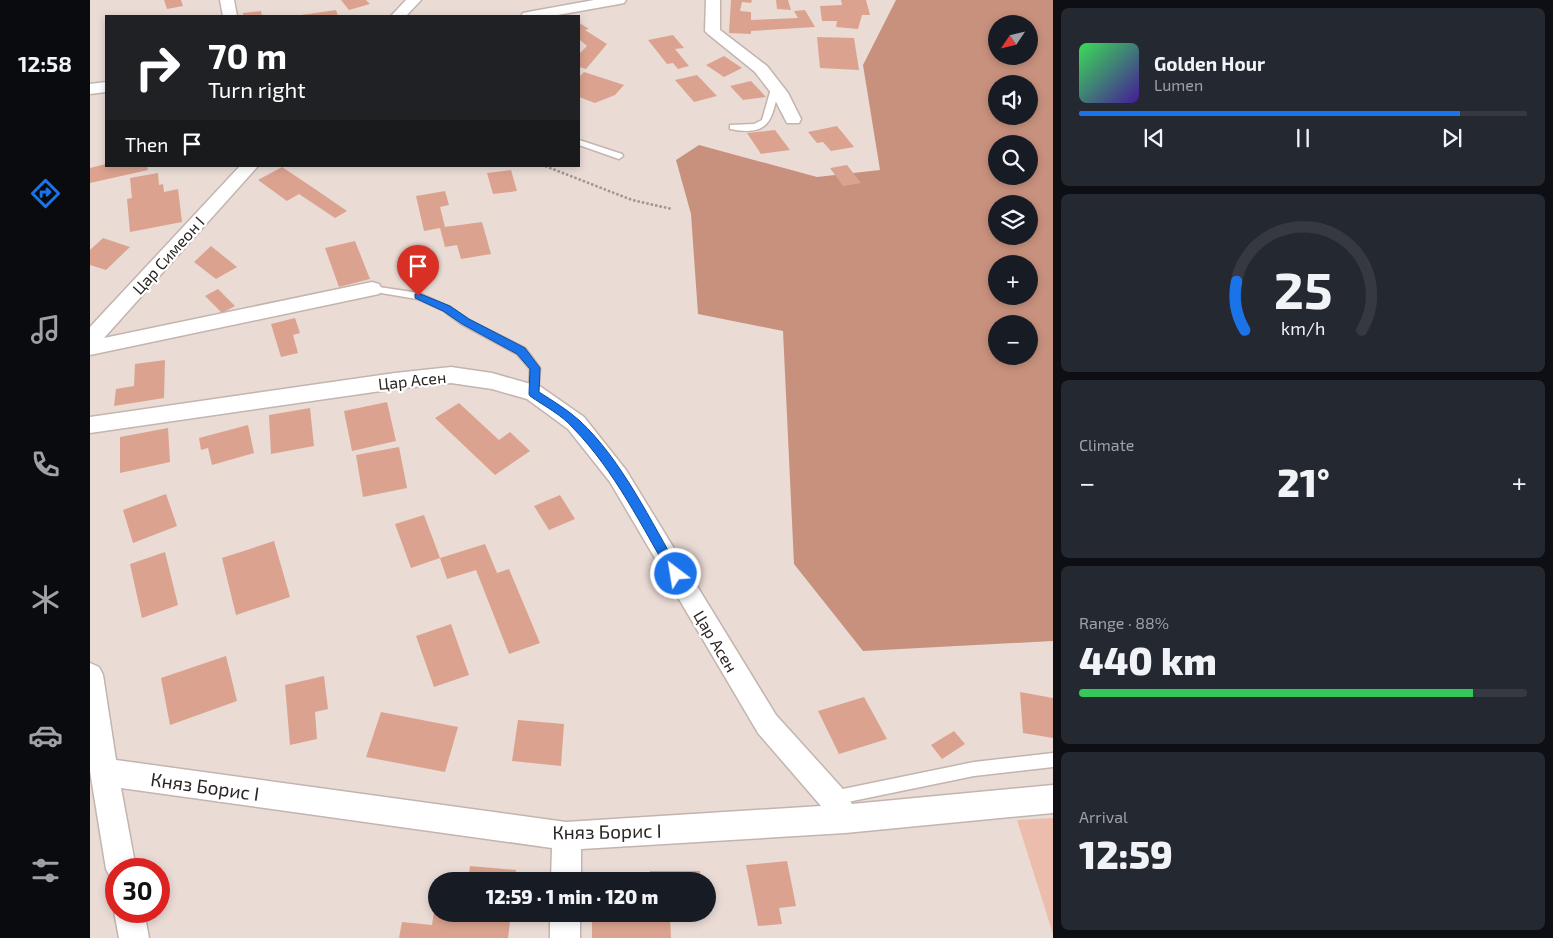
<!DOCTYPE html>
<html lang="en">
<head>
<meta charset="utf-8">
<style>
  :root { --surface:#171b24; --page:#242831; --text:#f1f3f6; --muted:#9ea1a6; --line:#363941; --accent:#1a73e8 }
  body { margin:0; font-family:"Exo 2",sans-serif; background:var(--page); color:var(--text); height:100vh; display:flex; flex-direction:column; font-size:19px; white-space:nowrap }
  * { box-sizing:border-box; margin:0 }
  p { font-size:16px; color:var(--muted) }
  .icon { flex:none; width:28px; height:28px; fill:none; stroke:currentColor; stroke-width:2; stroke-linecap:round; stroke-linejoin:round }
  .map { position:relative; flex:1; overflow:hidden }
  .panel { display:flex; flex-direction:column; gap:8px; padding:8px; background:#0d0f14; width:500px }
  .panel>* { flex:none }
  .banner { position:absolute; left:15px; top:15px; width:475px; height:152px; border-radius:0px; box-shadow:0 2px 8px #0003; background:#202124; color:#fff; overflow:hidden }
  .needle { width:32px; rotate:235deg }
  .buttons { position:absolute; left:898px; top:15px; display:grid; gap:10px }
  .buttons a { display:grid; place-items:center; width:50px; height:50px; border-radius:50%; background:var(--surface); box-shadow:0 2px 8px #0003; font-size:25px }
  .speed { position:absolute; left:15px; top:858px; display:flex; gap:10px; font-size:25px; font-weight:700; text-align:center }
  .speed>* { display:grid; place-content:center; width:65px; height:65px; border-radius:50%; background:var(--surface); box-shadow:0 2px 8px #0003; line-height:1 }
  .speed .limit { border:8px solid #d22; background:#fff; color:#111 }
  .pin { position:absolute; display:grid; place-items:center; width:42px; height:42px; color:#fff; margin:-51px -21px; border-radius:50% 50% 50% 0; rotate:-45deg; box-shadow:0 0 5px #0007 }
  .pin .icon { rotate:45deg }
  .me { position:absolute; width:55px; margin:-28px; rotate:329deg; stroke-linejoin:round; filter:drop-shadow(0 0 4px #0008) }
  .turn { display:flex; align-items:center; gap:18px; height:105px; padding:0 20px; font-size:22px }
  .turn .icon { width:65px; height:65px; stroke-width:2.5 }
  .turn b { display:block; font-size:35px; line-height:42px }
  .then { display:flex; align-items:center; height:48px; padding:0 20px; background:#0003; gap:10px; font-size:19px }
  .big { font-size:38px; font-weight:800; line-height:1.1 }
  .panel .widget { flex:1; display:flex; flex-direction:column; justify-content:center; gap:8px; min-width:0; padding:0 18px; border-radius:8px; background:var(--page) }
  .panel .dial { align-items:center; gap:0 }
  .dial svg { height:130px; overflow:visible; fill:none; stroke:var(--line); stroke-width:7; stroke-linecap:round; text-anchor:middle }
  .dial text { fill:var(--text); stroke:none }
  .song { display:flex; align-items:center; gap:15px }
  .cover { width:60px; height:60px; border-radius:8px; background:linear-gradient(135deg,hsl(130 70% 55%),hsl(260 70% 35%)) }
  .played { height:5px; border-radius:2px; background:linear-gradient(90deg,var(--accent) 85%,var(--line) 85%) }
  .keys { display:flex; justify-content:space-around; direction:ltr }
  .heat { display:flex; justify-content:space-between; align-items:center; font-size:28px; direction:ltr }
  .charge { height:8px; border-radius:4px; background:linear-gradient(90deg,#34c759 88%,var(--line) 0) }
  .trip { position:absolute; left:338px; top:872px; width:288px; height:50px; border-radius:25px; background:var(--surface); box-shadow:0 2px 8px #0003; font-weight:800; line-height:50px; text-align:center }
  main { display:flex; flex:1; min-height:0 }
  .menu { display:flex; flex-direction:column; width:90px; justify-content:space-around; align-items:center; background:#090b0e; color:var(--muted) }
  .menu .icon { width:35px; height:35px }
  .menu .current { color:var(--accent) }
  .menu b { font-size:22px; color:var(--text) }
  .map>svg:first-child { display:block }
</style>
</head>
<body>
<main>
<nav class="menu">
<b>12:58</b>
<svg class="icon current" aria-label="directions" viewBox="0 0 24 24"><path d="M12 3l9 9-9 9-9-9zM9 14v-3h6M13 9l2 2-2 2"/></svg>
<svg class="icon" aria-label="music" viewBox="0 0 24 24"><path d="M9 18V5l10-2v13"/><circle cx="6" cy="18" r="3"/><circle cx="16" cy="16" r="3"/></svg>
<svg class="icon" aria-label="phone" viewBox="0 0 24 24"><path d="M5 4h4l2 5-3 2q2 4 5 5l2-3 5 2v4C11 20 4 13 5 4z"/></svg>
<svg class="icon" aria-label="climate" viewBox="0 0 24 24"><path d="M12 3v18M4 7l16 10M4 17L20 7"/></svg>
<svg class="icon" aria-label="car" viewBox="0 0 24 24"><path d="M5 17H2v-5l4-1 3-4h7l3 4 3 1v5h-3M9 17h6M6 11h13"/><circle cx="7" cy="17" r="2"/><circle cx="17" cy="17" r="2"/></svg>
<svg class="icon" aria-label="filters" viewBox="0 0 24 24"><path d="M4 7h16M4 17h16"/><circle cx="9" cy="7" r="2"/><circle cx="15" cy="17" r="2"/></svg>
</nav>
<div class="map">
<svg width="963" height="938" viewBox="0 0 963 938">
  <rect width="100%" height="100%" fill="#eadbd5"/>
  <!-- green -->
  <path fill="#ecbdad" d="M963 818V934L927 820Z"/>
  <!-- forest -->
  <path fill="#c8917d" fill-rule="evenodd" d="M806 0H963V641L773 651 704 564 693 331 608 314 601 214 586 160 609 145 727 177 790 170 773 65ZM906 24H939V56H906ZM906 84H939V116H906ZM906 144H939V176H906ZM906 204H939V236H906ZM906 264H939V296H906ZM906 324H939V356H906Z"/>
  <!-- building -->
  <path fill="#dba38f" d="M74 0H91L93 6 77 9Z
    M251 0H276L280 4 259 10Z
    M641 0H662L661 3 652 2 650 11 661 12V20L708 18 704 11 715 10 725 27 661 31V34L639 33Z
    M686 0H698L701 10 687 9Z
    M751 0H776L780 15H772L768 29 746 27 747 21H732L730 6 752 5Z
    M246 10 248 16H211V15Z
    M171 11 172 16H153V13Z
    M491 24 499 29 495 30 517 44 496 69 489 67V54L497 46 489 39V25Z
    M583 35 594 48 585 49 599 66 588 69 583 63 577 64 558 40Z
    M727 37 764 38 769 70 730 68Z
    M634 56 652 68 634 77 616 65Z
    M494 72 534 85 525 95 505 103 489 97V77Z
    M607 75 627 96 604 102 585 80Z
    M661 81 676 97 653 100 640 86Z
    M747 126 764 147 741 151 733 142 727 143 718 132Z
    M685 130 700 150 671 154 657 133Z
    M16 164V166H57L58 170 0 183V168Z
    M757 165 771 183 753 186 740 168Z
    M192 167 222 187 257 211 245 218 209 194 197 201 168 180Z
    M421 170 427 191 403 194 397 173Z
    M68 173 69 185 73 184 74 192 88 189 92 222 40 232 37 199 42 198 40 178Z
    M355 191 359 205 350 207 355 227 392 222 401 254 371 259 367 245 355 247 350 228 334 231 326 196Z
    M13 238 40 247 16 270 0 265V250Z
    M265 241 280 279 249 287 235 248Z
    M121 246 147 267 126 279 104 262Z
    M128 289 145 306 132 313 115 296Z
    M205 318 210 333 203 335 208 353 191 357 181 324Z
    M75 360 74 398 24 406 26 389 44 386 45 364Z
    M297 402 306 441 262 451 254 411Z
    M369 403 409 440 420 432 440 451 405 475 345 418Z
    M220 408 224 446 181 454 179 415Z
    M158 425 164 453 122 465 118 448 111 450 109 438Z
    M78 428 80 462 30 473V437Z
    M309 447 317 488 273 497 266 455Z
    M76 494 87 526 43 543 33 510Z
    M470 495 485 519 459 530 444 506Z
    M334 515 350 558 395 544 407 573 419 569 450 643 419 654 386 570 357 579 350 558 321 568 305 524Z
    M184 541 200 597 146 615 132 558Z
    M75 552 88 605 52 618 40 564Z
    M361 624 379 675 344 687 326 636Z
    M136 656 147 701 80 725 71 678Z
    M234 676 238 709 225 712 227 739 200 745 195 685Z
    M930 692 963 698V738L933 733Z
    M774 697 797 739 749 754 728 711Z
    M291 712 368 727 355 772 276 757Z
    M428 720 474 724 471 766 422 761Z
    M864 731 875 744 852 759 841 745Z
    M697 861 706 906 689 908 692 924 668 926 656 865Z
    M380 866 426 870 425 881H378Z
    M560 871H610V881H560Z
    M345 905 346 914H421L418 938H309L312 922 342 925Z
    M502 914H548V917H562L561 914H613V918L580 917 581 938H502Z"/>
  <g fill="none" stroke-linecap="round" stroke-linejoin="round">
    <!-- service casing -->
    <g stroke="#c3b4af" stroke-width="3">
      <path id="service" d="M682 85 689 87C682 120 680 137 640 129V125L664 124 672 120Z
        M489 140 532 154 533 156 529 159 526 158 489 145Z
        M282 286 329 293 360 307 379 320 435 348 450 368 448 396H440L439 393 440 369 427 354 371 324 354 311 327 299 279 291 277 289Z
        M963 753V767L884 776 743 805 738 803 736 798 738 793 743 791 884 762Z"/>
    </g>
    <!-- minor casing -->
    <g stroke="#c3b4af" stroke-width="3">
      <path id="minor" d="M130 0H144L147 16H133Z
        M316 0H331L316 16H301Z
        M504 0H536L534 3 529 4 462 16H431L433 13 438 12Z
        M616 0H630V30L677 66 698 93 711 119 709 123H697L682 94 665 72 618 34 615 31Z
        M16 82V92L0 94V84Z
        M150 166H168L14 338 282 282 289 284 292 289 289 294 0 355V327Z
        M361 367 402 373 451 387 494 417 536 470 686 715 752 788 762 804 963 785V813L755 833 491 849V881H461L462 848 31 788 46 869H26V882L21 879 16 869 0 771V663L9 667 13 675 26 760 476 822 731 806 668 733 520 482 478 429 437 399 402 389 361 383 305 389 0 433V417L305 373Z
        M26 905V911H54L59 938H29L24 911Z
        M460 914H490V938H460Z"/>
    </g>
    <!-- path -->
    <path stroke="#a19591" stroke-width="2.5" stroke-dasharray="2.5 2" stroke-linecap="butt" d="M455 166 542 200 582 209"/>
    <!-- service -->
    <use href="#service" fill="#fff" fill-rule="evenodd"/>
    <!-- minor -->
    <use href="#minor" fill="#fff" fill-rule="evenodd"/>
  </g>
  <!-- route -->
  <path fill="#1a73e8" stroke="#114b97" d="M328 293 360 306 379 319 435 348 450 368 449 392C463 401 478 410 490 421 532 460 561 522 590 571L592 574 590 578 586 579 582 578C552 527 525 471 483 428 472 415 454 406 440 396L439 394 440 369 427 354 372 324 353 311 325 298V294Z"/>
  <g text-anchor="middle" dominant-baseline="central" stroke-width="4.5" stroke-linejoin="round" paint-order="stroke">
    <!-- street labels -->
    <g font-size="16" fill="#2a2422" stroke="#fff">
      <text transform="translate(78 255) rotate(-48)">Цар Симеон I</text>
      <text transform="translate(322 380) rotate(-6)">Цар Асен</text>
      <text transform="translate(626 641) rotate(59)">Цар Асен</text>
    </g>
    <!-- near-street labels -->
    <g font-size="19" fill="#2a2422" stroke="#fff">
      <text transform="translate(115 786) rotate(8)">Княз Борис I</text>
      <text transform="translate(517 831) rotate(-1)">Княз Борис I</text>
    </g>
  </g>
</svg>
<div class="buttons">
<a><svg class="needle" viewBox="-14 -14 28 28"><path d="M0-13l5 13h-10z" fill="#e53935"/><path d="M0 13l5-13h-10z" fill="#9ea1a6"/></svg></a>
<a><svg class="icon" aria-label="sound" viewBox="0 0 24 24"><path d="M4 9h4l5-4v14l-5-4H4zM17 9q2 3 0 6"/></svg></a>
<a><svg class="icon" aria-label="search" viewBox="0 0 24 24"><circle cx="10" cy="10" r="6"/><path d="M15 15l6 6"/></svg></a>
<a><svg class="icon" aria-label="layers" viewBox="0 0 24 24"><path d="M12 4l9 5-9 5-9-5zM3 14l9 5 9-5"/></svg></a>
<a>+</a>
<a>−</a>
</div>
<div class="speed"><div class="limit">30</div></div>
<div class="pin" style="left:328px;top:296px;background:#d93025"><svg class="icon" aria-label="arrive" viewBox="0 0 24 24"><path d="M6 21V4h12l-3 4 3 4H6"/></svg></div>
<svg class="me" style="left:586px;top:574px" viewBox="-20 -20 40 40"><circle r="17" fill="#1a73e8" stroke="#fff" stroke-width="3"/><path d="M0-11L8 9 0 5-8 9z" fill="#fff"/></svg>
<div class="trip">12:59 · 1 min · 120 m</div>
<div class="banner">
<div class="turn"><svg class="icon" aria-label="right" viewBox="0 0 24 24"><path d="M7 20v-9h11M14 6l5 5-5 5"/></svg><div><b>70 m</b>Turn right</div></div>
<div class="then">Then<svg class="icon" aria-label="arrive" viewBox="0 0 24 24"><path d="M6 21V4h12l-3 4 3 4H6"/></svg></div>
</div>
</div>
<section class="panel">
<div class="widget">
<div class="song"><i class="cover"></i><div><b>Golden Hour</b><p>Lumen</p></div></div>
<div class="played"></div>
<div class="keys"><svg class="icon" aria-label="previous" viewBox="0 0 24 24"><path d="M18 5L8 12l10 7zM5 5v14"/></svg><svg class="icon" aria-label="pause" viewBox="0 0 24 24"><path d="M8 5v14M16 5v14"/></svg><svg class="icon" aria-label="next" viewBox="0 0 24 24"><path d="M6 5l10 7-10 7zM19 5v14"/></svg></div>
</div>
<div class="widget dial"><svg viewBox="0 0 100 80">
<path d="M14 69A42 42 0 1 1 86 69"/>
<path d="M14 69A42 42 0 0 1 9 39" stroke="#1a73e8"/>
<text x="50" y="56" font-size="32" font-weight="700">25</text>
<text x="50" y="72" font-size="11">km/h</text>
</svg></div>
<div class="widget"><p>Climate</p>
<div class="heat"><a>−</a><b class="big">21°</b><a>+</a></div>
</div>
<div class="widget"><p>Range · 88%</p><b class="big">440 km</b><div class="charge"></div></div>
<div class="widget"><p>Arrival</p><b class="big">12:59</b></div>
</section>
</main>
</body>
</html>
